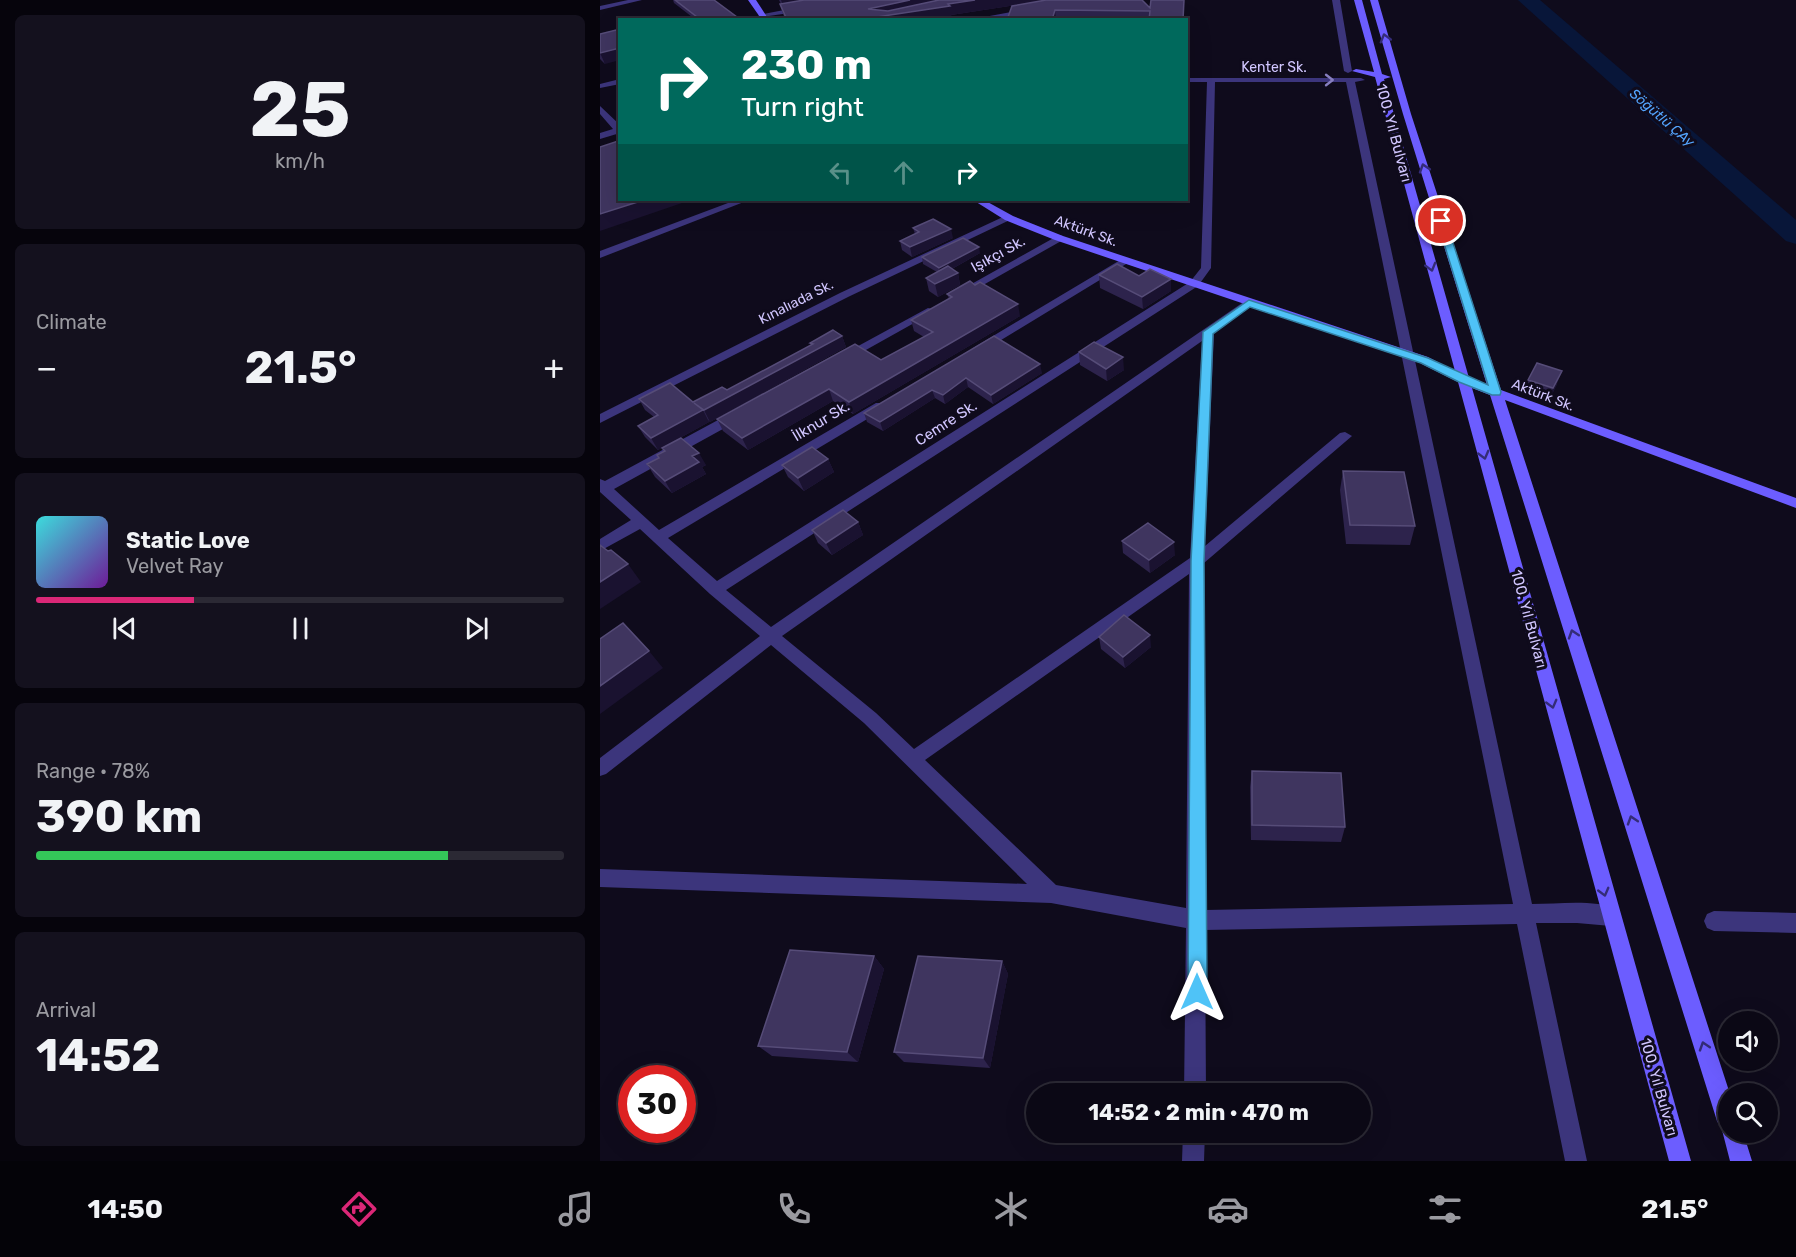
<!DOCTYPE html>
<html lang="en">
<head>
<meta charset="utf-8">
<style>
  :root { --surface:#0b0815; --page:#14111e; --text:#f1f3f6; --muted:#9a9aa0; --line:#2b2934; --accent:#db2777 }
  body { margin:0; font-family:Rubik,sans-serif; background:var(--page); color:var(--text); height:100vh; display:flex; flex-direction:column; font-size:22px; white-space:nowrap }
  * { box-sizing:border-box; margin:0 }
  p { font-size:20px; color:var(--muted) }
  .icon { flex:none; width:33px; height:33px; fill:none; stroke:currentColor; stroke-width:2; stroke-linecap:round; stroke-linejoin:round }
  .map { position:relative; flex:1; overflow:hidden }
  .side { display:flex; flex-direction:column; gap:15px; padding:15px; background:#06040c; width:600px }
  .side>* { flex:none }
  .guide { position:absolute; left:18px; top:18px; width:570px; height:183px; border-radius:0px; box-shadow:0 6px 24px #0002,0 0 0 2px var(--line); background:#00695c; color:#fff; overflow:hidden }
  .controls { position:absolute; left:1118px; top:1011px; display:grid; gap:12px }
  .controls a { display:grid; place-items:center; width:60px; height:60px; border-radius:50%; background:var(--surface); box-shadow:0 6px 24px #0002,0 0 0 2px var(--line); font-size:30px }
  .speed { position:absolute; left:18px; top:1065px; display:flex; gap:12px; font-size:30px; font-weight:700; text-align:center }
  .speed>* { display:grid; place-content:center; width:78px; height:78px; border-radius:50%; background:var(--surface); box-shadow:0 6px 24px #0002,0 0 0 2px var(--line); line-height:1 }
  .speed .limit { border:9px solid #d22; background:#fff; color:#111 }
  .pin { position:absolute; display:grid; place-items:center; width:51px; height:51px; color:#fff; margin:-26px; border:3px solid #fff; border-radius:50%; box-shadow:0 2px 6px #0007 }
  .me { position:absolute; width:66px; margin:-33px; rotate:0deg; stroke-linejoin:round; filter:drop-shadow(0 0 4px #0008) }
  .turn { display:flex; align-items:center; gap:21px; height:126px; padding:0 24px; font-size:27px }
  .turn .icon { width:78px; height:78px; stroke-width:2.5 }
  .turn b { display:block; font-size:42px; line-height:51px }
  .lanes { display:flex; align-items:center; height:57px; padding:0 24px; background:#0003; justify-content:center; gap:30px; direction:ltr }
  .lanes .off { opacity:.35 }
  .big { font-size:45px; font-weight:700; line-height:1.1 }
  .side .tile { flex:1; display:flex; flex-direction:column; justify-content:center; gap:9px; min-width:0; padding:0 21px; border-radius:9px; background:var(--page) }
  .side .dial { align-items:center; gap:0 }
  .dial b { font-size:78px; line-height:1 }
  .song { display:flex; align-items:center; gap:18px }
  .cover { width:72px; height:72px; border-radius:9px; background:linear-gradient(135deg,hsl(180 70% 55%),hsl(280 70% 35%)) }
  .played { height:6px; border-radius:3px; background:linear-gradient(90deg,var(--accent) 30%,var(--line) 30%) }
  .keys { display:flex; justify-content:space-around; direction:ltr }
  .heat { display:flex; justify-content:space-between; align-items:center; font-size:33px; direction:ltr }
  .charge { height:9px; border-radius:4px; background:linear-gradient(90deg,#34c759 78%,var(--line) 0) }
  .trip { position:absolute; left:426px; top:1083px; width:345px; height:60px; border-radius:30px; background:var(--surface); box-shadow:0 6px 24px #0002,0 0 0 2px var(--line); font-weight:700; line-height:60px; text-align:center }
  .dock { display:flex; height:96px; justify-content:space-around; align-items:center; background:#040308; color:var(--muted) }
  .dock .icon { width:42px; height:42px }
  .dock .active { color:var(--accent) }
  .dock b { font-size:27px; color:var(--text) }
  main { display:flex; flex:1; min-height:0 }
  .map>svg:first-child { display:block }
</style>
</head>
<body>
<main>
<section class="side">
<div class="tile dial"><b>25</b><p>km/h</p></div>
<div class="tile"><p>Climate</p>
<div class="heat"><a>−</a><b class="big">21.5°</b><a>+</a></div>
</div>
<div class="tile">
<div class="song"><i class="cover"></i><div><b>Static Love</b><p>Velvet Ray</p></div></div>
<div class="played"></div>
<div class="keys"><svg class="icon" aria-label="previous" viewBox="0 0 24 24"><path d="M18 5L8 12l10 7zM5 5v14"/></svg><svg class="icon" aria-label="pause" viewBox="0 0 24 24"><path d="M8 5v14M16 5v14"/></svg><svg class="icon" aria-label="next" viewBox="0 0 24 24"><path d="M6 5l10 7-10 7zM19 5v14"/></svg></div>
</div>
<div class="tile"><p>Range · 78%</p><b class="big">390 km</b><div class="charge"></div></div>
<div class="tile"><p>Arrival</p><b class="big">14:52</b></div>
</section>
<div class="map">
<svg width="1196" height="1161" viewBox="0 0 1196 1161">
  <rect width="100%" height="100%" fill="#0f0b1c"/>
  <g fill="none" stroke-linecap="round" stroke-linejoin="round">
    <!-- river -->
    <path fill="#081639" fill-rule="evenodd" d="M918 0H940L1196 220V244L1186 241Z"/>
    <!-- street -->
    <path fill="#3c357c" fill-rule="evenodd" d="M28 0H42L0 10V6Z
      M732 0H740L752 71 748 73 744 71Z
      M200 7 203 11 162 17 158 15Z
      M427 9 430 13 388 20H368Z
      M586 78H761L765 80 755 82 932 904C959 904 993 899 1018 909L1021 916 1018 923 1011 926 977 923H936L987 1161H965L917 924 605 930 606 1094H584L586 928 451 903 0 887V869L427 884 264 723 171 645 6 774 0 776V758L160 636 110 594 40 529 0 551V539L31 520 0 492V479L5 481 131 413H141V419L14 489 59 530 276 403H284V409L68 538 117 581 590 282 601 268 607 82H586ZM615 82H746L913 904 605 910 604 563 752 436 745 432 740 433 605 546 614 333 653 305V301H645L171 627 126 590 598 286 611 268ZM602 341 590 558 314 749 276 713 182 636ZM589 574 586 908 456 885 325 760Z
      M20 79V84L0 88V84Z
      M0 106 20 125V133L0 139V133L13 129 0 114Z
      M136 200H149L0 258V251Z
      M405 216 414 218 248 297 0 423V414L240 293Z
      M459 235 463 236V240L369 293H361L359 291Z
      M522 259 531 261 383 351H375L373 348Z
      M328 308 332 309V313L248 360 244 361 238 357Z
      M1114 911 1196 913V933L1114 931 1107 928 1104 921 1107 914Z
      M583 1132H605L604 1161H582Z"/>
    <!-- secondary -->
    <path fill="#6c5dff" fill-rule="evenodd" d="M148 0H156L169 20H162Z
      M754 0H762L782 74 791 77 784 79 869 378 887 385 803 114 770 0H778L811 114 901 390 1196 498V508L905 400 1130 1094H1128V1132H1143L1152 1161H1130L1122 1130 1117 1121 890 395 872 388 1091 1161H1069L858 382 820 363 455 240 405 220 373 200H384L413 216 463 236 828 357 855 371 775 77 752 71 756 69 774 72Z"/>
  </g>
  <!-- wall -->
  <path fill="#2d234c" d="M73 0H114L141 20H96L74 3Z
    M179 0H542L550 8 584 0V20H407L416 5 351 15 352 18 339 20H185L180 4H181Z
    M0 34 5 64 0 59Z
    M313 228 353 238 312 257 302 250 300 241 315 234Z
    M380 253 352 269 358 273 360 285 338 297 329 291 326 278 337 272 323 264 322 257Z
    M499 275 539 276 571 279V291L543 309 500 288Z
    M347 294 420 316 253 414 233 401 148 450 123 431 117 419 281 360 324 337 314 331 311 320 349 299Z
    M242 336 246 347 110 422 108 420 109 422 58 450 45 437 38 426 54 417 45 410 39 399 93 402 127 390 211 345 210 343Z
    M394 336 442 373 393 404 368 387 345 404 335 398 283 431 267 422 264 413Z
    M479 352 524 370 507 381 480 365Z
    M928 380 957 384 949 400 924 392Z
    M62 448 106 465 102 467 106 474 72 493 55 477 47 464 59 458 57 455 64 451Z
    M228 459 234 472 204 491 188 477 182 465Z
    M743 471 815 526 810 545 746 544 740 490Z
    M258 522 263 535 232 555 218 543 212 530Z
    M522 541 575 555 550 573 523 553Z
    M499 637 551 647 525 668 501 649Z
    M652 771 745 827 741 842 651 840 650 787Z
    M274 956 284 969 258 1062 172 1056 158 1046Z
    M402 961 408 974 390 1068 304 1062 294 1052Z"/>
  <!-- shaded-wall -->
  <path fill="#1a1230" d="M181 0H234L184 8Z
    M310 0H364L348 4 375 0H466L416 5 351 15 352 18 339 20H257L268 9Z
    M455 10 456 20H452Z
    M20 48V60L5 64 0 53Z
    M44 200H80L82 203 0 231V214Z
    M351 229 353 238 312 257 310 247Z
    M379 247 380 253 341 275 339 268Z
    M358 273 360 285 338 297 335 284Z
    M571 279V291L543 309 542 297Z
    M418 304 420 316 253 414 249 402Z
    M242 336 246 347 110 422 104 410Z
    M523 357 524 370 507 381 506 369Z
    M440 364 442 373 393 404 391 395Z
    M962 371 957 384 949 400 953 388Z
    M366 378 368 387 345 404 343 395Z
    M229 389 233 401 148 450 142 438Z
    M332 390 335 398 283 431 280 422Z
    M103 410 109 422 58 450 51 438Z
    M99 453 106 465 102 467 106 474 72 493 65 481 92 456Z
    M228 459 234 472 204 491 198 478Z
    M258 522 263 535 232 555 226 543Z
    M574 542 575 555 550 573 549 560Z
    M28 564 41 582 0 609V582Z
    M550 635 551 647 525 668 523 657Z
    M49 651 63 668 0 714V686Z
    M274 956 284 969 258 1062 247 1052Z
    M402 961 408 974 390 1068 383 1058Z"/>
  <!-- building -->
  <path fill="#3f355f" stroke="#564c78" stroke-width="1.5" d="M75 0H114L141 20H101Z
    M204 0H310L268 9 288 11 339 0H375L348 4 350 6 257 20H187L180 4Z
    M446 0H542L550 8 551 0H584L583 20H549L550 11 455 10 452 20H407L412 6Z
    M16 30 20 33V48L0 53V34Z
    M18 141 20 142V200H44L0 214V147Z
    M333 219 351 229 310 247 300 241 319 232 313 228Z
    M363 238 379 247 339 268 322 257Z
    M517 264 539 276 550 269 571 279 542 297 499 275Z
    M348 266 358 273 335 284 326 278Z
    M370 281 375 285 380 282 418 304 249 402 229 389 142 438 117 419 255 344 281 360 333 332 311 320 352 297 347 294Z
    M233 330 242 336 104 410 94 403 103 410 51 438 38 426 58 415 39 399 70 383 93 402 122 387 127 390 213 344 210 343Z
    M394 336 440 364 391 395 366 378 343 395 332 390 280 422 264 413Z
    M494 342 523 357 506 369 479 352Z
    M937 363 962 371 953 388 928 380Z
    M81 438 99 453 92 456 99 462 65 481 47 464 59 458 57 455 65 451 62 448Z
    M212 447 228 459 198 478 182 465Z
    M743 471 804 472 815 526 750 525Z
    M243 510 258 522 226 543 212 530Z
    M548 523 574 542 549 560 522 541Z
    M0 545 8 551 11 550 28 564 0 582Z
    M524 615 550 635 523 657 499 637Z
    M23 623 49 651 0 686V639Z
    M652 771 741 773 745 827 652 825Z
    M190 950 274 956 247 1052 158 1046Z
    M318 956 402 961 383 1058 294 1052Z"/>
  <!-- one-way arrows -->
  <defs><path id="oneway-chevron" d="M-2-3.5L2.5 0L-2 3.5" fill="none" stroke-width="1.6" stroke-linecap="round" stroke-linejoin="round" transform="scale(1.5)"/></defs>
  <g stroke="#342c77">
    <use href="#oneway-chevron" transform="translate(785 38) rotate(-106)"/>
    <use href="#oneway-chevron" transform="translate(824 168) rotate(-108)"/>
    <use href="#oneway-chevron" transform="translate(831 267) rotate(74)"/>
    <use href="#oneway-chevron" transform="translate(884 455) rotate(75)"/>
    <use href="#oneway-chevron" transform="translate(973 634) rotate(-108)"/>
    <use href="#oneway-chevron" transform="translate(952 704) rotate(75)"/>
    <use href="#oneway-chevron" transform="translate(1032 820) rotate(-108)"/>
    <use href="#oneway-chevron" transform="translate(1004 892) rotate(75)"/>
    <use href="#oneway-chevron" transform="translate(1104 1046) rotate(-108)"/>
  </g>
  <use stroke="#867ebe" href="#oneway-chevron" transform="translate(729 80)"/>
  <!-- route -->
  <path fill="#4fc3f7" stroke="#337fa1" stroke-width="1.5" d="M841 218 846 221 901 392 900 395H892L859 382 821 363 650 307 613 334 604 561 607 992 604 998 597 1001 591 998 588 992 591 561 603 332 649 300 828 358 888 385 837 221Z"/>
  <g text-anchor="middle" dominant-baseline="central" stroke-width="6" stroke-linejoin="round" paint-order="stroke">
    <!-- far-street labels -->
    <g font-size="14" fill="#d1c6ff" stroke="#0f0b1c">
      <text x="674" y="67">Kenter Sk.</text>
      <text transform="translate(486 231) rotate(20)">Aktürk Sk.</text>
      <text transform="translate(196 302) rotate(-27)">Kınalıada Sk.</text>
      <text transform="translate(943 395) rotate(21)">Aktürk Sk.</text>
    </g>
    <!-- far-water labels -->
    <g font-size="14" font-style="italic" fill="#54a5ff" stroke="#0f0b1c">
      <text transform="translate(1062 118) rotate(41)">Söğütlü ÇAy</text>
    </g>
    <!-- street labels -->
    <g font-size="15" fill="#d1c6ff" stroke="#0f0b1c">
      <text transform="translate(794 133) rotate(75)">100. Yıl Bulvarı</text>
      <text transform="translate(398 254) rotate(-29)">Işıkçı Sk.</text>
      <text transform="translate(221 421) rotate(-31)">İlknur Sk.</text>
      <text transform="translate(346 423) rotate(-33)">Cemre Sk.</text>
      <text transform="translate(929 619) rotate(75)">100. Yıl Bulvarı</text>
      <text transform="translate(1059 1087) rotate(74)">100. Yıl Bulvarı</text>
    </g>
  </g>
</svg>
<div class="controls">
<a><svg class="icon" aria-label="sound" viewBox="0 0 24 24"><path d="M4 9h4l5-4v14l-5-4H4zM17 9q2 3 0 6"/></svg></a>
<a><svg class="icon" aria-label="search" viewBox="0 0 24 24"><circle cx="10" cy="10" r="6"/><path d="M15 15l6 6"/></svg></a>
</div>
<div class="speed"><div class="limit">30</div></div>
<div class="pin" style="left:841px;top:221px;background:#d93025"><svg class="icon" aria-label="arrive" viewBox="0 0 24 24"><path d="M6 21V4h12l-3 4 3 4H6"/></svg></div>
<svg class="me" style="left:597px;top:992px" viewBox="-20 -20 40 40"><path d="M0-17L14 15 0 8-14 15z" fill="#4fc3f7" stroke="#fff" stroke-width="4"/></svg>
<div class="trip">14:52 · 2 min · 470 m</div>
<div class="guide">
<div class="turn"><svg class="icon" aria-label="right" viewBox="0 0 24 24"><path d="M7 20v-9h11M14 6l5 5-5 5"/></svg><div><b>230 m</b>Turn right</div></div>
<div class="lanes"><svg class="icon off" aria-label="left" viewBox="0 0 24 24"><path d="M17 20v-9H6M10 6l-5 5 5 5"/></svg><svg class="icon off" aria-label="ahead" viewBox="0 0 24 24"><path d="M12 20V5M6 11l6-6 6 6"/></svg><svg class="icon" aria-label="right" viewBox="0 0 24 24"><path d="M7 20v-9h11M14 6l5 5-5 5"/></svg></div>
</div>
</div>
</main>
<nav class="dock">
<b>14:50</b>
<svg class="icon active" aria-label="directions" viewBox="0 0 24 24"><path d="M12 3l9 9-9 9-9-9zM9 14v-3h6M13 9l2 2-2 2"/></svg>
<svg class="icon" aria-label="music" viewBox="0 0 24 24"><path d="M9 18V5l10-2v13"/><circle cx="6" cy="18" r="3"/><circle cx="16" cy="16" r="3"/></svg>
<svg class="icon" aria-label="phone" viewBox="0 0 24 24"><path d="M5 4h4l2 5-3 2q2 4 5 5l2-3 5 2v4C11 20 4 13 5 4z"/></svg>
<svg class="icon" aria-label="climate" viewBox="0 0 24 24"><path d="M12 3v18M4 7l16 10M4 17L20 7"/></svg>
<svg class="icon" aria-label="car" viewBox="0 0 24 24"><path d="M5 17H2v-5l4-1 3-4h7l3 4 3 1v5h-3M9 17h6M6 11h13"/><circle cx="7" cy="17" r="2"/><circle cx="17" cy="17" r="2"/></svg>
<svg class="icon" aria-label="filters" viewBox="0 0 24 24"><path d="M4 7h16M4 17h16"/><circle cx="9" cy="7" r="2"/><circle cx="15" cy="17" r="2"/></svg>
<b>21.5°</b>
</nav>
</body>
</html>
